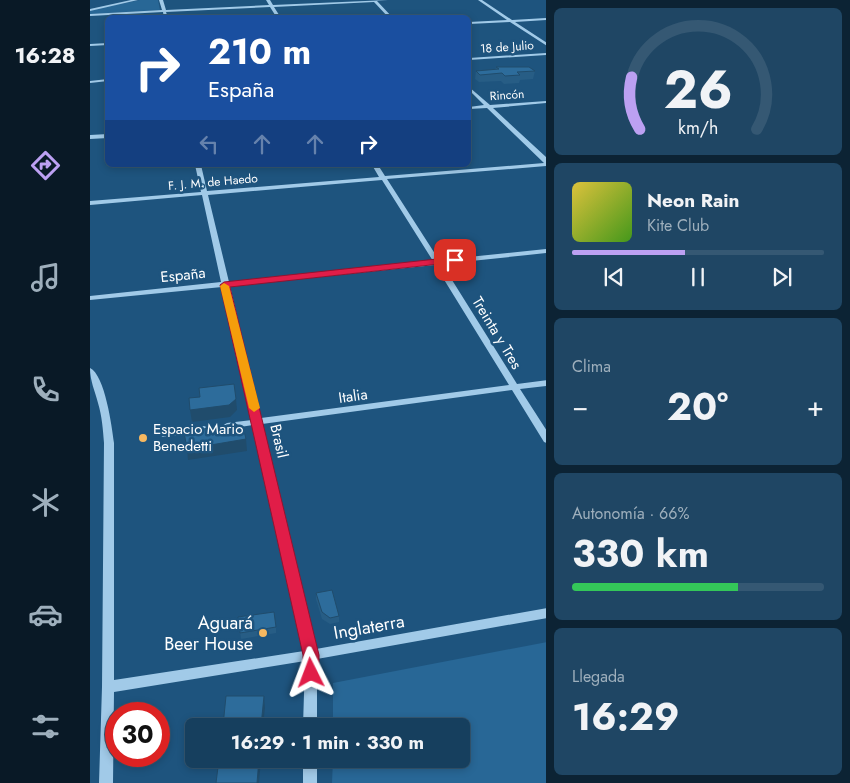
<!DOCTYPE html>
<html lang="es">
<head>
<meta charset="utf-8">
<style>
  :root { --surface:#163f5e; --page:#1f4664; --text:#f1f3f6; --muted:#9eafbc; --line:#355873; --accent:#bca0f2 }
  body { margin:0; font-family:Jost,sans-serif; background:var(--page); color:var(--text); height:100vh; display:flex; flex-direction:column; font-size:19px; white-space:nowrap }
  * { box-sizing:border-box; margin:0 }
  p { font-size:16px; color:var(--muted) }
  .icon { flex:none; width:28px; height:28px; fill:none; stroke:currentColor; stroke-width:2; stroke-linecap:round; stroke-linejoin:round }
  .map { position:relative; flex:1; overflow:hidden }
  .details { display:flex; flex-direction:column; gap:8px; padding:8px; background:#0c2334; width:304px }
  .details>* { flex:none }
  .guide { position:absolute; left:15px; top:15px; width:366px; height:152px; border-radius:8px; box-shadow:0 2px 8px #0003,0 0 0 1px var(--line); background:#1a4fa0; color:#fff; overflow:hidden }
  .speed { position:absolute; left:15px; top:702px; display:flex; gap:10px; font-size:25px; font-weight:700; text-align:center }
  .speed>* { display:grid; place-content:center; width:65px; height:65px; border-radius:50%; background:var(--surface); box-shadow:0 2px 8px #0003,0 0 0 1px var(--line); line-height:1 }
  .speed .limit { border:8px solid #d22; background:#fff; color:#111 }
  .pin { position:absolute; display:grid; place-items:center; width:42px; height:42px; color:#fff; margin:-21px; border-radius:10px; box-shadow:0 2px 8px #0006 }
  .me { position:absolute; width:55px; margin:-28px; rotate:357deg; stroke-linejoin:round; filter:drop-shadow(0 0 4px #0008) }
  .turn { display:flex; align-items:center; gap:18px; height:105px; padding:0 20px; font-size:22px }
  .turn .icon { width:65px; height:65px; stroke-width:2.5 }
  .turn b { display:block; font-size:35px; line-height:42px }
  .lanes { display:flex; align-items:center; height:48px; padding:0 20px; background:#0003; justify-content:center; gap:25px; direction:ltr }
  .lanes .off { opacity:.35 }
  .big { font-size:38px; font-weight:700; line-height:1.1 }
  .details .widget { flex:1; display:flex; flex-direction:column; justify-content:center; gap:8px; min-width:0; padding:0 18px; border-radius:8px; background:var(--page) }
  .details .dial { align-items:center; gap:0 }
  .dial svg { height:130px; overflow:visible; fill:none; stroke:var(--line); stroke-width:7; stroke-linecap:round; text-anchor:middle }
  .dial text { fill:var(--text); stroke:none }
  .song { display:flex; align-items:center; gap:15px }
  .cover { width:60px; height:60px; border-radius:8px; background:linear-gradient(135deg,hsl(50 70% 55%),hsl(100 70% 35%)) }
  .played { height:5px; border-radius:2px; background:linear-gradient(90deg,var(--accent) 45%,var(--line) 45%) }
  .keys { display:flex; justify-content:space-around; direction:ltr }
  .heat { display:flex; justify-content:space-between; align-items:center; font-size:28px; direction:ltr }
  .charge { height:8px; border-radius:4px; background:linear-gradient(90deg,#34c759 66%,var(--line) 0) }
  .trip { position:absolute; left:95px; top:718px; width:285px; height:50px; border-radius:8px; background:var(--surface); box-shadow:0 2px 8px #0003,0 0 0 1px var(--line); font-weight:700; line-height:50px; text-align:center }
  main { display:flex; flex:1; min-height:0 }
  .menu { display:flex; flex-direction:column; width:90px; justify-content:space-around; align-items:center; background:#091926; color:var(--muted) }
  .menu .icon { width:35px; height:35px }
  .menu .current { color:var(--accent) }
  .menu b { font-size:22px; color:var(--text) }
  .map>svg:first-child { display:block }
</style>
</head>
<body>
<main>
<nav class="menu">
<b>16:28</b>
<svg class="icon current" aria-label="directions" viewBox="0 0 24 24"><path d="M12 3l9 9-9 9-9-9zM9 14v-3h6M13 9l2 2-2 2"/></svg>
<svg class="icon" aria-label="music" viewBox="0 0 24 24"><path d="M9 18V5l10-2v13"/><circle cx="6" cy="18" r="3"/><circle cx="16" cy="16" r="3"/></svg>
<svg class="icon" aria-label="phone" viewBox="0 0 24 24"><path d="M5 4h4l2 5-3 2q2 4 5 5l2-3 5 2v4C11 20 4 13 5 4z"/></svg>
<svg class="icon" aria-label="climate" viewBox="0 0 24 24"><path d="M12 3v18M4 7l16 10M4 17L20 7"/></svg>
<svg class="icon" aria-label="car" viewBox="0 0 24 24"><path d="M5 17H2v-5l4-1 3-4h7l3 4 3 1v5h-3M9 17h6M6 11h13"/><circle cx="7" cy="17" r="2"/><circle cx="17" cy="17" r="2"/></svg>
<svg class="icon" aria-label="filters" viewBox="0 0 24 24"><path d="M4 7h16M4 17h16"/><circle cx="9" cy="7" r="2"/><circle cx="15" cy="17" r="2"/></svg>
</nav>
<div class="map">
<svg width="457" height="783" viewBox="0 0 457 783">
  <rect width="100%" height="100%" fill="#1e547e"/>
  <!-- green -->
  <path fill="#286796" d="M50 0H68L70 10 0 14V10Z
    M457 642 456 783H242L243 759H371V726H243V683Z"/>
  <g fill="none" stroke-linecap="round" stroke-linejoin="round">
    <!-- minor -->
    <path fill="#a1cae8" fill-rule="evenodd" d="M41 0H48L0 11V9Z
      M69 0H73L76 10 179 5 176 0H180L183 5 298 0 287 1 303 18H299L284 2 184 7 191 18H187L180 7 76 12 78 18H74L73 12 0 16V14L72 10Z
      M388 0H392L422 20 457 18V20L425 22 457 43V46L420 22 379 24V22L417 20Z
      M18 43V45L0 46V44Z
      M457 53V55L379 60V58Z
      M18 79V81L0 83V81Z
      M379 87 400 105 457 101V103L403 108 457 158V166L297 179 349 260 457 249V253L352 264 427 384 457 380V386L430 389 457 431V443L454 442 422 390 172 424 226 649 457 608V618L227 659V726H213L215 661 24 692 23 783H9L12 687 14 443C13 430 12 416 8 403 5 391 0 381 0 368 15 375 22 427 24 443V680L214 651 163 425 137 429 132 426 137 423 162 420 132 287 0 300V296L131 282 112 195 0 205V201L111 192 105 165H111L117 191 289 177 282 165H288L295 176 454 163 397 108 379 109V107L394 105 379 90ZM292 180 343 261 139 282 118 195ZM345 265 419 385 171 418 140 286Z
      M18 134V138L0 139V135Z
      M114 426 117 427 119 429 117 431 73 437 68 434 73 431Z
      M213 759H227V783H213Z"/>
  </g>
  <!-- wall -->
  <path fill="#275d85" d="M406 67 445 71 443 79 430 80 429 83 414 84 411 81 389 82 385 79 386 71 405 70Z
    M226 593 249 616V622L240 624 232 619 226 599Z
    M148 617 186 627V633L151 639Z"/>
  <!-- shaded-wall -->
  <path fill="#204c6c" d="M146 399 147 410 140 417 102 422 100 410Z
    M156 439 157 451 98 460 97 449Z
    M174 696 175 708 173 726H171Z
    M169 759H171L169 783H167Z"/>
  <!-- building -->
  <path fill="#2d6c9b" stroke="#204c6c" d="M406 67H439L445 71 427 72 430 75 415 76 412 73 390 75 386 71 409 69Z
    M144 384 146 399 139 405 100 410 99 398 110 397 109 388Z
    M145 424 153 427 156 439 97 449 94 432Z
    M242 590 249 616 240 618 232 612 226 593Z
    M184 612 186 627 150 633 148 617Z
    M136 696H174L171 726H133Z
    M129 759H169L167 783H126Z"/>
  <!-- route -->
  <path fill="#e11d48" stroke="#92132f" d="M365 257 370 260 368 262 140 287 229 655V673L227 678 221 680 215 678 213 673V655L130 285 134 282Z"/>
  <!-- slow -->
  <path fill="#f59e0b" d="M134 283 139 286 170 408 164 412 159 408 130 286Z"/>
  <!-- markers -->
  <g fill="#f7b860" stroke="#1e547e" stroke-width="2">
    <circle cx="53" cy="438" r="5"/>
    <circle cx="173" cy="633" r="5"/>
  </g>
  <g text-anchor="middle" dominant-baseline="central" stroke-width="5" stroke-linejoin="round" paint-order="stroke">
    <!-- far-street labels -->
    <g font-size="12" fill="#fff" stroke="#1e547e">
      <text transform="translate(417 47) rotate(-4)">18 de Julio</text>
      <text transform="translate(417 95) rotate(-4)">Rincón</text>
      <text transform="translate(123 182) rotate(-5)">F. J. M. de Haedo</text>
    </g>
    <!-- street labels -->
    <g font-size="15" fill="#fff" stroke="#1e547e">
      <text transform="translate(93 275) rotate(-6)">España</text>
      <text transform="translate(407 333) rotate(59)">Treinta y Tres</text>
      <text transform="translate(263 396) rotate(-8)">Italia</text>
      <text transform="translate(189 441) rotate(77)">Brasil</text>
    </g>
    <!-- poi labels -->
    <g font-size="15" fill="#fff" stroke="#1e547e" text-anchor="start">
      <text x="63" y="429">Espacio Mario<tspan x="63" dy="17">Benedetti</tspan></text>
    </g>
    <!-- near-poi labels -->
    <g font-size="18" fill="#fff" stroke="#1e547e" text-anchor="end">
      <text x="163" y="623">Aguará<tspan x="163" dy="21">Beer House</tspan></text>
    </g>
    <!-- near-street labels -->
    <g font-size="18" fill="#fff" stroke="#1e547e">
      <text transform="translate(279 627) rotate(-10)">Inglaterra</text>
    </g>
  </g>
</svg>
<div class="speed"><div class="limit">30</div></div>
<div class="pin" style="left:365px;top:260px;background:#d93025"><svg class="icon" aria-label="arrive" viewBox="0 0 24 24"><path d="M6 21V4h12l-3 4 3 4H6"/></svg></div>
<svg class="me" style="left:221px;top:673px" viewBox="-20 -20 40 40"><path d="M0-17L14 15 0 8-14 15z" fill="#e11d48" stroke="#fff" stroke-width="4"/></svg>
<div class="trip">16:29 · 1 min · 330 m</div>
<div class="guide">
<div class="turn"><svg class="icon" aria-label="right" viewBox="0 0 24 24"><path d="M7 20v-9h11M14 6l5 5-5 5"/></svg><div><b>210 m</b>España</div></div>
<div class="lanes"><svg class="icon off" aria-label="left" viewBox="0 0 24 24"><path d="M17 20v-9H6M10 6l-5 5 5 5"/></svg><svg class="icon off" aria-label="ahead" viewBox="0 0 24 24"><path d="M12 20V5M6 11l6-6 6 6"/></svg><svg class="icon off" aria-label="ahead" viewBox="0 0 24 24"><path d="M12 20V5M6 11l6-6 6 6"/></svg><svg class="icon" aria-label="right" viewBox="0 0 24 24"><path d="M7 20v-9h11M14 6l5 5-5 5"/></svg></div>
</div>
</div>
<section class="details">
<div class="widget dial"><svg viewBox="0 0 100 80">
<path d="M14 69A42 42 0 1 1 86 69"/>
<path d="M14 69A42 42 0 0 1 9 37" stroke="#bca0f2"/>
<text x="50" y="56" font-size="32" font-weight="700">26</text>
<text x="50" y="72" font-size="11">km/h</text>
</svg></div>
<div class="widget">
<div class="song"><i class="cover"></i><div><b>Neon Rain</b><p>Kite Club</p></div></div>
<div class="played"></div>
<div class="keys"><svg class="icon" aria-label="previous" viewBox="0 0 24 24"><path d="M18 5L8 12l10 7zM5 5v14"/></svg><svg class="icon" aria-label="pause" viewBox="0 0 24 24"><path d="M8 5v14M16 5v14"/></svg><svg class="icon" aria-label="next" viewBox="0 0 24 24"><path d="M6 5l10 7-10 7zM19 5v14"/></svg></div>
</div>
<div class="widget"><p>Clima</p>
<div class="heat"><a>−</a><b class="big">20°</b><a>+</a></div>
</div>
<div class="widget"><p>Autonomía · 66%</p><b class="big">330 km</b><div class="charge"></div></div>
<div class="widget"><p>Llegada</p><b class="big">16:29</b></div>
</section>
</main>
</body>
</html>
